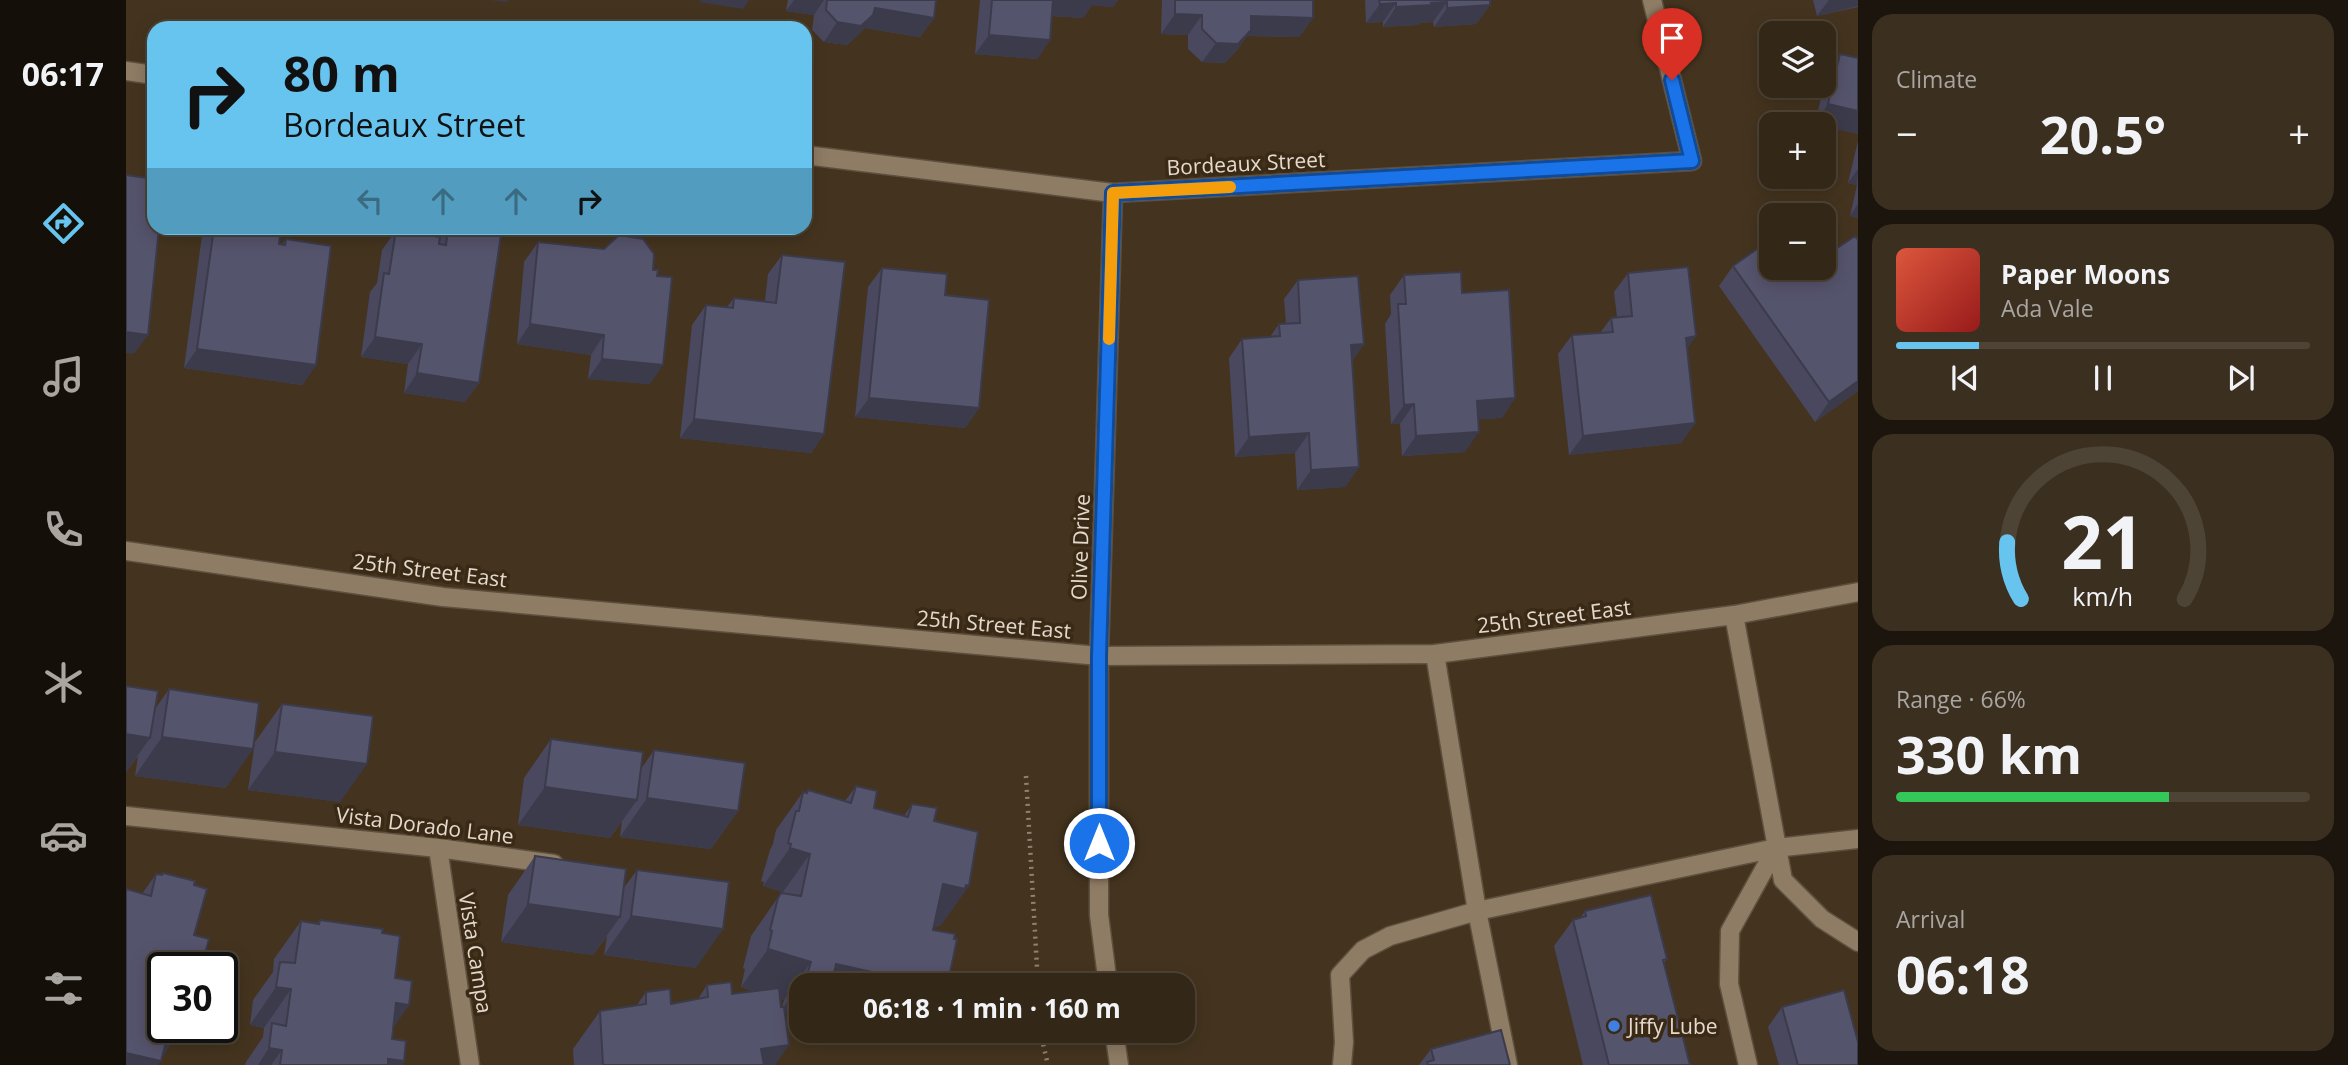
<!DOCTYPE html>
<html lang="en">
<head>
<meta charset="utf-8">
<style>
  :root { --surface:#332717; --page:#3b2f20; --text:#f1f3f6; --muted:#a9a5a1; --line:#4e4436; --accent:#67c4ef }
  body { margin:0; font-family:"Open Sans",sans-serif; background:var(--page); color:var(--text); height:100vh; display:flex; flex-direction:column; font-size:26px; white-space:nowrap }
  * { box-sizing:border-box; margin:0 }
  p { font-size:23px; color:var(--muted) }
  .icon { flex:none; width:38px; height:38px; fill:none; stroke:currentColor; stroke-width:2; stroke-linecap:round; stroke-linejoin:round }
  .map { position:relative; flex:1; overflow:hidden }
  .details { display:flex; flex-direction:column; gap:14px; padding:14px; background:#1c150d; width:490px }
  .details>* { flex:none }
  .banner { position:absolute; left:21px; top:21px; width:665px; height:214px; border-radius:21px; box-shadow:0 4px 18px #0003,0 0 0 2px var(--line); background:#67c4ef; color:#111; overflow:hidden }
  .fabs { position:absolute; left:1633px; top:21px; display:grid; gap:14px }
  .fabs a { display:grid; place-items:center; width:77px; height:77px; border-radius:14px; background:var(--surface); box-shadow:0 4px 18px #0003,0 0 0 2px var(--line); font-size:35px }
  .speed { position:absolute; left:21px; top:952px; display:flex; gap:14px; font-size:35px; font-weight:700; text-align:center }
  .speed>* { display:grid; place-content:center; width:91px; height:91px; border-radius:50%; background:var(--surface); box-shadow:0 4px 18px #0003,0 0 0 2px var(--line); line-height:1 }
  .speed .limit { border:4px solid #111; border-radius:10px; background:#fff; color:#111 }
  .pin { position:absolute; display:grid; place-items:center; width:60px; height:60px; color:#fff; margin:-72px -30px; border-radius:50% 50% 50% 0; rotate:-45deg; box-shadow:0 0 7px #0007 }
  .pin .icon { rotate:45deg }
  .me { position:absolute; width:77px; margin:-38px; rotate:0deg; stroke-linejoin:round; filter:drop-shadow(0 0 5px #0008) }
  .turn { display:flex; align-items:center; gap:24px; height:147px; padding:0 21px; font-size:32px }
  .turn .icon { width:91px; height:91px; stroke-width:2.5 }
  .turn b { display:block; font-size:49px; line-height:60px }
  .lanes { display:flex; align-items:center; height:66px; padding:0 21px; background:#0003; justify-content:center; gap:35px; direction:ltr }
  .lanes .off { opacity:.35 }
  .big { font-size:52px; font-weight:700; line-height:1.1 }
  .details .widget { flex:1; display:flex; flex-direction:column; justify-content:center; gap:10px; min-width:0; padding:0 24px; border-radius:21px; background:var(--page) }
  .details .dial { align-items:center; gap:0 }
  .dial svg { height:182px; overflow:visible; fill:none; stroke:var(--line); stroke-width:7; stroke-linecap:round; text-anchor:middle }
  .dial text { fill:var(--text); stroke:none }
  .song { display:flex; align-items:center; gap:21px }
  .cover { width:84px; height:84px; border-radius:10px; background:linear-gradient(135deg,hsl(10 70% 55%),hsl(0 70% 35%)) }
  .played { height:7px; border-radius:4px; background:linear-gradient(90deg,var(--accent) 20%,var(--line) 20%) }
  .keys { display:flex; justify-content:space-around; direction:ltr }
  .heat { display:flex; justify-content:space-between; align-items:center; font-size:38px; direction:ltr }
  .charge { height:10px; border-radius:5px; background:linear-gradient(90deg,#34c759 66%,var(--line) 0) }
  .trip { position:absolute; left:663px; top:973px; width:406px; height:70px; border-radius:21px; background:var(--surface); box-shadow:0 4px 18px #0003,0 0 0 2px var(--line); font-weight:700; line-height:70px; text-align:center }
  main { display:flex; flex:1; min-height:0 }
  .tabs { display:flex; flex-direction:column; width:126px; justify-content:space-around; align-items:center; background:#141009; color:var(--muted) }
  .tabs .icon { width:49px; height:49px }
  .tabs .on { color:var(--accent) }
  .tabs b { font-size:32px; color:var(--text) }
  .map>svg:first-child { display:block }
</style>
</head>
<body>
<main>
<nav class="tabs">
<b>06:17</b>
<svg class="icon on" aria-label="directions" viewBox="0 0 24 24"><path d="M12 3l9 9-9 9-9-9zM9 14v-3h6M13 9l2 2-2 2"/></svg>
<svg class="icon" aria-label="music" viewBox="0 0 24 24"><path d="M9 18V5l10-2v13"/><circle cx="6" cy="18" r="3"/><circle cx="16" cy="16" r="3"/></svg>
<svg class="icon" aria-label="phone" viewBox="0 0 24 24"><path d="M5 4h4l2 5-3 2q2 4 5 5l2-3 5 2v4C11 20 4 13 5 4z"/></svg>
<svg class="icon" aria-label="climate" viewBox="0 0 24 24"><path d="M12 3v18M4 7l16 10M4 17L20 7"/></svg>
<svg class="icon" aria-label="car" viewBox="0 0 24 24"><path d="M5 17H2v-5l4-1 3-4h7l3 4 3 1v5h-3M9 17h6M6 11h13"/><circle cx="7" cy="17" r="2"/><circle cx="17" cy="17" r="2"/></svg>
<svg class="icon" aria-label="filters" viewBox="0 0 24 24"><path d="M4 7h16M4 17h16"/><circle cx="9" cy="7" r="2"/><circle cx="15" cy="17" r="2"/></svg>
</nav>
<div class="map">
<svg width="1732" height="1065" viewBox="0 0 1732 1065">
  <rect width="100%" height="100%" fill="#44341f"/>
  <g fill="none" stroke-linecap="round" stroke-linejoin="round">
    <!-- lane casing -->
    <g stroke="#5e503e" stroke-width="21">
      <path id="lane" d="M1608 615 1657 880 1696 919 1732 942
        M1309 654 1351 911 1382 1065
        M1216 1065 1218 1042 1214 975 1237 950 1264 936 1351 911 1650 848 1732 839
        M1622 1065 1603 984 1604 931 1650 848"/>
    </g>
    <!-- street casing -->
    <g stroke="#5e503e" stroke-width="21">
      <path id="street" d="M0 71 28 75
        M679 155 987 193 1566 161 1526 0
        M0 816 312 848 428 864
        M312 848 344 1065
        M982 985 973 915V656L987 193
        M988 1031 993 1065"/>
    </g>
    <!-- secondary casing -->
    <g stroke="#5e503e" stroke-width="21">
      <path id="secondary" d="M0 551 317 597 973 656 1309 654 1608 615 1732 592"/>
    </g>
    <!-- path -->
    <path stroke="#8f8271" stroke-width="4.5" stroke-dasharray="2 5" stroke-linecap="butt" d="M900 776 912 985
      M914 1031 922 1065"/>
    <!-- lane -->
    <use href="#lane" stroke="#8f7c65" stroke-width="18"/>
    <!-- street -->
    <use href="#street" stroke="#8f7c65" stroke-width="18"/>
    <!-- secondary -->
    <use href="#secondary" stroke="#8f7c65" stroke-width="18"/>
  </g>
  <!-- wall -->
  <path fill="#49485e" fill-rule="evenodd" d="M662 0H810L808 18 794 37 738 28 733 34 721 45 698 42 686 30 688 15 660 11Z
    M854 0H992L987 7 966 5 957 18 926 16 924 40 911 59 849 54Z
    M1036 0H1187V18L1173 37 1121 36 1111 50 1099 63 1076 62 1062 49V35L1035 34Z
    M1239 0H1364V5L1350 24 1308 27 1307 22 1294 23 1292 25 1257 27V22L1240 23Z
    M1687 0H1732V7L1691 16Z
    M1714 54 1732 58V134L1698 126V124L1689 123 1701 73Z
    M1732 141V218L1724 216 1731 185 1722 183Z
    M77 228H155L153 244H156L160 239 190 365 176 385 58 368Z
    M316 228H376L353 383 339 402 278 393 282 364 235 357 244 292 251 283 256 250 270 230 310 237Z
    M412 242 524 384 462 379 465 355 391 344 398 262Z
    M656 255 698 434 685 453 554 438 566 325 580 305 601 307 608 298 639 301 642 274Z
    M1607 266 1732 391 1689 422 1593 286Z
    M756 268 819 295 853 408 839 428 729 417 742 287Z
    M1502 273 1561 349 1569 423 1555 443 1443 455 1432 354 1446 335 1474 333 1485 318 1491 317 1488 292Z
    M1278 275 1336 293 1389 398 1376 418 1352 419 1339 452 1276 456 1274 424H1265L1259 324 1265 314 1264 295Z
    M1172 280 1238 344 1226 361 1233 467 1219 487 1171 490 1169 453 1109 457 1103 358 1116 339 1144 337 1153 324H1160L1158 299Z
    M0 686 29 709 43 689 100 788 9 776 12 756 0 772Z
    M156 704 214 802 122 790 129 742Z
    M425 739 515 769 528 750 612 811 585 849 494 837 496 821 484 838 392 825 398 778Z
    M730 786 748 808 778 816 786 804 808 821 816 924H815L812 927 808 926 807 930 824 973 819 979 817 985H676L659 1012 649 1065H448L447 1049 474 1011 511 1005 520 992 545 1004 572 999 581 985 606 994 627 991 615 987 619 969 617 968 625 936 655 893 657 892 637 886 638 882 635 881 644 850 647 844 650 830 677 792 719 801ZM654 999 658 1000 656 1007H655Z
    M409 856 497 889 511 870 570 968 478 955 481 936 467 955 375 942 382 895Z
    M37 873V1027H57L36 1057 16 894 30 874 35 875Z
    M1459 911 1541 959 1538 963 1564 1065H1457L1428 946 1447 920 1454 918Z
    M194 920 256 933 269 978 283 1005 267 1027 266 1039 278 1061 276 1065H119L120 1062 137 1037 138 1028 124 1025 127 1000 147 972 148 959 175 921 191 924Z
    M1656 1007 1732 1065H1653L1642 1027Z
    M1305 1049 1384 1065H1293Z"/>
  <!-- shaded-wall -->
  <path fill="#3c3b4c" d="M364 0H383L380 2Z
    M575 0H623L617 9 573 2Z
    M668 0H698L688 15 660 11Z
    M924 0H992L987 7 966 5 957 18 914 15Z
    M1703 0H1732V6L1691 16Z
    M1321 2 1307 22 1294 23 1292 25 1257 27 1270 7Z
    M1270 3 1257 22 1240 23 1254 4Z
    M1364 5 1350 24 1308 27 1321 8Z
    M749 8 808 18 794 37 738 28 733 34 721 45 698 42 711 22Z
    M1049 14 1076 15 1062 35 1035 34Z
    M1125 16 1187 18 1173 37 1121 36 1111 50 1099 63 1076 62 1090 43Z
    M863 35 924 40 911 59 849 54Z
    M1702 104 1732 111V134L1698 126V124L1689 123Z
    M1732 169 1731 185 1722 183Z
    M1732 204V218L1724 216Z
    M404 324 478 335 465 355 391 344Z
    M0 332 22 335 8 354 0 353Z
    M1570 336 1557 355 1560 338Z
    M249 337 296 344 282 364 235 357Z
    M1238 344 1224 364 1225 345Z
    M71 349 190 365 176 385 58 368Z
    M476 359 537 365 524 384 462 379Z
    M291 373 353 383 339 402 278 393Z
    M1732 381V391L1689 422 1703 402Z
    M743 398 853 408 839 428 729 417Z
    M1389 398 1376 418 1337 420 1351 401Z
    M1288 404 1274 424H1265L1278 405Z
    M568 419 698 434 685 453 554 438Z
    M1569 423 1555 443 1443 455 1457 436Z
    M1353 432 1339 452 1276 456 1290 436Z
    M1183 433 1169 453 1109 457 1123 437Z
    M1233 467 1219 487 1171 490 1185 470Z
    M0 734 24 738 0 772Z
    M36 737 127 749 100 788 9 776Z
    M149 752 241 764 214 802 122 790Z
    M419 787 511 800 484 838 392 825Z
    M521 798 612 811 585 849 494 837Z
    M664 848 684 854 657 892 637 886Z
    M817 884 843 886 816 924H815L812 927 790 923Z
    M402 904 494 917 467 955 375 942Z
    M505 916 597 929 570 968 478 955Z
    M642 949 685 962 658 1000 615 987Z
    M64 958 77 961 73 968H57Z
    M710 964 764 976 758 985H676V1016L655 1011 682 972Z
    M765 981 790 985H762Z
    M150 987 165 989 138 1028 124 1025Z
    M270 1003 283 1005 256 1044Z
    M38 1027H57L36 1057Z
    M663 1045 649 1065H624L635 1049Z
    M143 1048 156 1050 145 1065H132Z
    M0 1053 35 1061 32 1065H0Z
    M262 1059 278 1061 276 1065H258Z"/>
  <!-- building -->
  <path fill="#55546d" stroke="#3c3b4c" stroke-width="2" d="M701 0H810L808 18 749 8 747 15 735 26 711 22 700 10Z
    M866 0H927L924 40 863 35Z
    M1049 0H1187V18L1125 16V30L1112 44 1090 43 1076 29V15L1049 14Z
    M1253 0H1364V5L1321 8V2L1305 3 1306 5 1270 7V3L1254 4Z
    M1714 54 1732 58V111L1702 104Z
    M0 175 28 179V228H33L22 335 0 332Z
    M88 228H155L153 244 159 245 160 239 205 246 190 365 71 349Z
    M322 228H376L353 383 291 373 296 344 249 337 258 273 263 274 270 230 314 237 313 244 320 245Z
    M493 235 517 239 528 254 527 270H532L531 276 546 277 537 365 476 359 478 335 404 324 412 242 478 249Z
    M1729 236 1732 240V381L1703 402 1607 266 1645 239V268H1698V257Z
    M656 255 719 262 698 434 568 419 580 305 607 308 608 298 650 303Z
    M1562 267 1570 336 1560 338 1569 423 1457 436 1446 335 1487 332 1485 318 1506 316 1502 273Z
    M756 268 821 274 819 295 863 300 853 408 743 398Z
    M1335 272 1336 293 1383 290 1389 398 1351 401 1353 432 1290 436 1288 404 1278 405 1272 304H1280L1278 275Z
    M1232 276 1238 344 1225 345 1233 467 1185 470 1183 433 1123 437 1116 339 1154 336 1153 324 1174 323 1172 280Z
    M0 686 32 691 24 738 0 734Z
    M43 689 133 703 127 749 36 737Z
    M156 704 247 716 241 764 149 752Z
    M425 739 517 752 511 800 419 787Z
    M528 750 619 763 612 811 521 798Z
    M730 786 751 791 748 808 782 817 786 804 811 808 808 821 852 832 843 886 840 885 839 889 817 884 807 930 829 934 828 939H831L824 973H821L817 985H790L765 981 764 976 710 964 707 979 682 972 685 962 642 949 646 931 644 930 652 898 655 893 675 896 684 854 664 848 665 844 662 843 670 811H673L677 792 681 793 682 790 725 803Z
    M409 856 500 869 494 917 402 904Z
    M511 870 603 882 597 929 505 916Z
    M37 873 69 881 68 885 81 889 68 935 83 939 77 961 64 958 62 968H37V1027H44L35 1061 0 1053V889L25 896 30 874 36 875Z
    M1525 895 1541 959 1537 960 1564 1065H1483L1447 920 1460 916 1459 911Z
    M194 920 257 929 256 933 274 936 269 978 286 981 283 1005 270 1003 266 1039 280 1041 278 1061 262 1059V1065H154L156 1050 143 1048 146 1023 160 1026 165 989 150 987 154 962 169 963 175 921 193 924Z
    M605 982 606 994 653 988 655 1007H658L663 1045 635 1049 638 1065H477L474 1011 520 1004V992L544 989 545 1004 582 997 581 985Z
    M1718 990 1732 1042V1065H1672L1656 1007Z
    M1375 1030 1384 1065H1302L1301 1062 1308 1060 1305 1049Z"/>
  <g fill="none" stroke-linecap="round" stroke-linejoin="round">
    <!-- route casing -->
    <g stroke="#114b97" stroke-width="18">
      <path id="route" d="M973 843V656L987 193 1566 161 1546 80"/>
    </g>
    <!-- route -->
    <use href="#route" stroke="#1a73e8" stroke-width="12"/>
    <!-- slow -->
    <path stroke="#f59e0b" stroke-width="12" d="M983 339 987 193 1104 187"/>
  </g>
  <!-- markers -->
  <circle fill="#3f7fe0" stroke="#3a2a15" stroke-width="2.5" cx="1488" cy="1026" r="7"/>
  <g text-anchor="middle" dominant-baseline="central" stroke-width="7" stroke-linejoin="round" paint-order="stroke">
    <!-- street labels -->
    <g font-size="21" fill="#e3d9cd" stroke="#3a2a15">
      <text transform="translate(1120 163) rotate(-3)">Bordeaux Street</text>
      <text transform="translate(954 547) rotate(-88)">Olive Drive</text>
      <text transform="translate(304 570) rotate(7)">25th Street East</text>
      <text transform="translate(1428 616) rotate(-7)">25th Street East</text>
      <text transform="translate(868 624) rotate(5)">25th Street East</text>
      <text transform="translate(299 825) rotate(7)">Vista Dorado Lane</text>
      <text transform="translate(350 953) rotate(81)">Vista Campa</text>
    </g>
    <!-- poi labels -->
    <g font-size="21" fill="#e3d9cd" stroke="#3a2a15" text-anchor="start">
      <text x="1502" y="1026">Jiffy Lube</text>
    </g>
  </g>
</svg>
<div class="fabs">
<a><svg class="icon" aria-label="layers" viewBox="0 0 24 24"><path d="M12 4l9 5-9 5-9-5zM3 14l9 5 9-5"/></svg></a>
<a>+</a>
<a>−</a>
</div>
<div class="speed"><div class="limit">30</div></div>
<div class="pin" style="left:1546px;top:80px;background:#d93025"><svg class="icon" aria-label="arrive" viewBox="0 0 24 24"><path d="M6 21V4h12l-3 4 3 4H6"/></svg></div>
<svg class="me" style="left:973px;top:843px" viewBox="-20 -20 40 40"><circle r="17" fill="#1a73e8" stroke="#fff" stroke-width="3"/><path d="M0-11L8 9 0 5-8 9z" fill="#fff"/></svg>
<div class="trip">06:18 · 1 min · 160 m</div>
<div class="banner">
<div class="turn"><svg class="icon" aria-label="right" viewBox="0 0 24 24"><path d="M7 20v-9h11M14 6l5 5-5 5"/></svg><div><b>80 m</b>Bordeaux Street</div></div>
<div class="lanes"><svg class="icon off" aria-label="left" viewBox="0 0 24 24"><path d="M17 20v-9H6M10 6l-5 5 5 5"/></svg><svg class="icon off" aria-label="ahead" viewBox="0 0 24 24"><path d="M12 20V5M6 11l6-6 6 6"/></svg><svg class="icon off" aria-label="ahead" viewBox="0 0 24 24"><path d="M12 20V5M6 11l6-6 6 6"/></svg><svg class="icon" aria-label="right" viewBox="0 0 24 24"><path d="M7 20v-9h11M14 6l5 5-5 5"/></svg></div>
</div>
</div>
<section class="details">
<div class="widget"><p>Climate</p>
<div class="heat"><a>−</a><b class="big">20.5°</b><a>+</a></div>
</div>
<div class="widget">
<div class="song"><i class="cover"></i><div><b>Paper Moons</b><p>Ada Vale</p></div></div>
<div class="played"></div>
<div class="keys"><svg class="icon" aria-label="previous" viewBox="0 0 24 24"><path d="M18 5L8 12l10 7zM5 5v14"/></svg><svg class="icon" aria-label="pause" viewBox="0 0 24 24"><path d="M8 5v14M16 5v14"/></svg><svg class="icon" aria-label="next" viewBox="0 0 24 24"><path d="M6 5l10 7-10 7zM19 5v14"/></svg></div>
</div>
<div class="widget dial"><svg viewBox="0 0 100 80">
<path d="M14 69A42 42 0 1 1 86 69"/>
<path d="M14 69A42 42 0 0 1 8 44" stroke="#67c4ef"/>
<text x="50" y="56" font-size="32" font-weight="700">21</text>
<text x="50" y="72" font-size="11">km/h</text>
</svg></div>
<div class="widget"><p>Range · 66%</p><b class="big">330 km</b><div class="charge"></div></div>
<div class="widget"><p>Arrival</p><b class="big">06:18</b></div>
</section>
</main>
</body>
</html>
